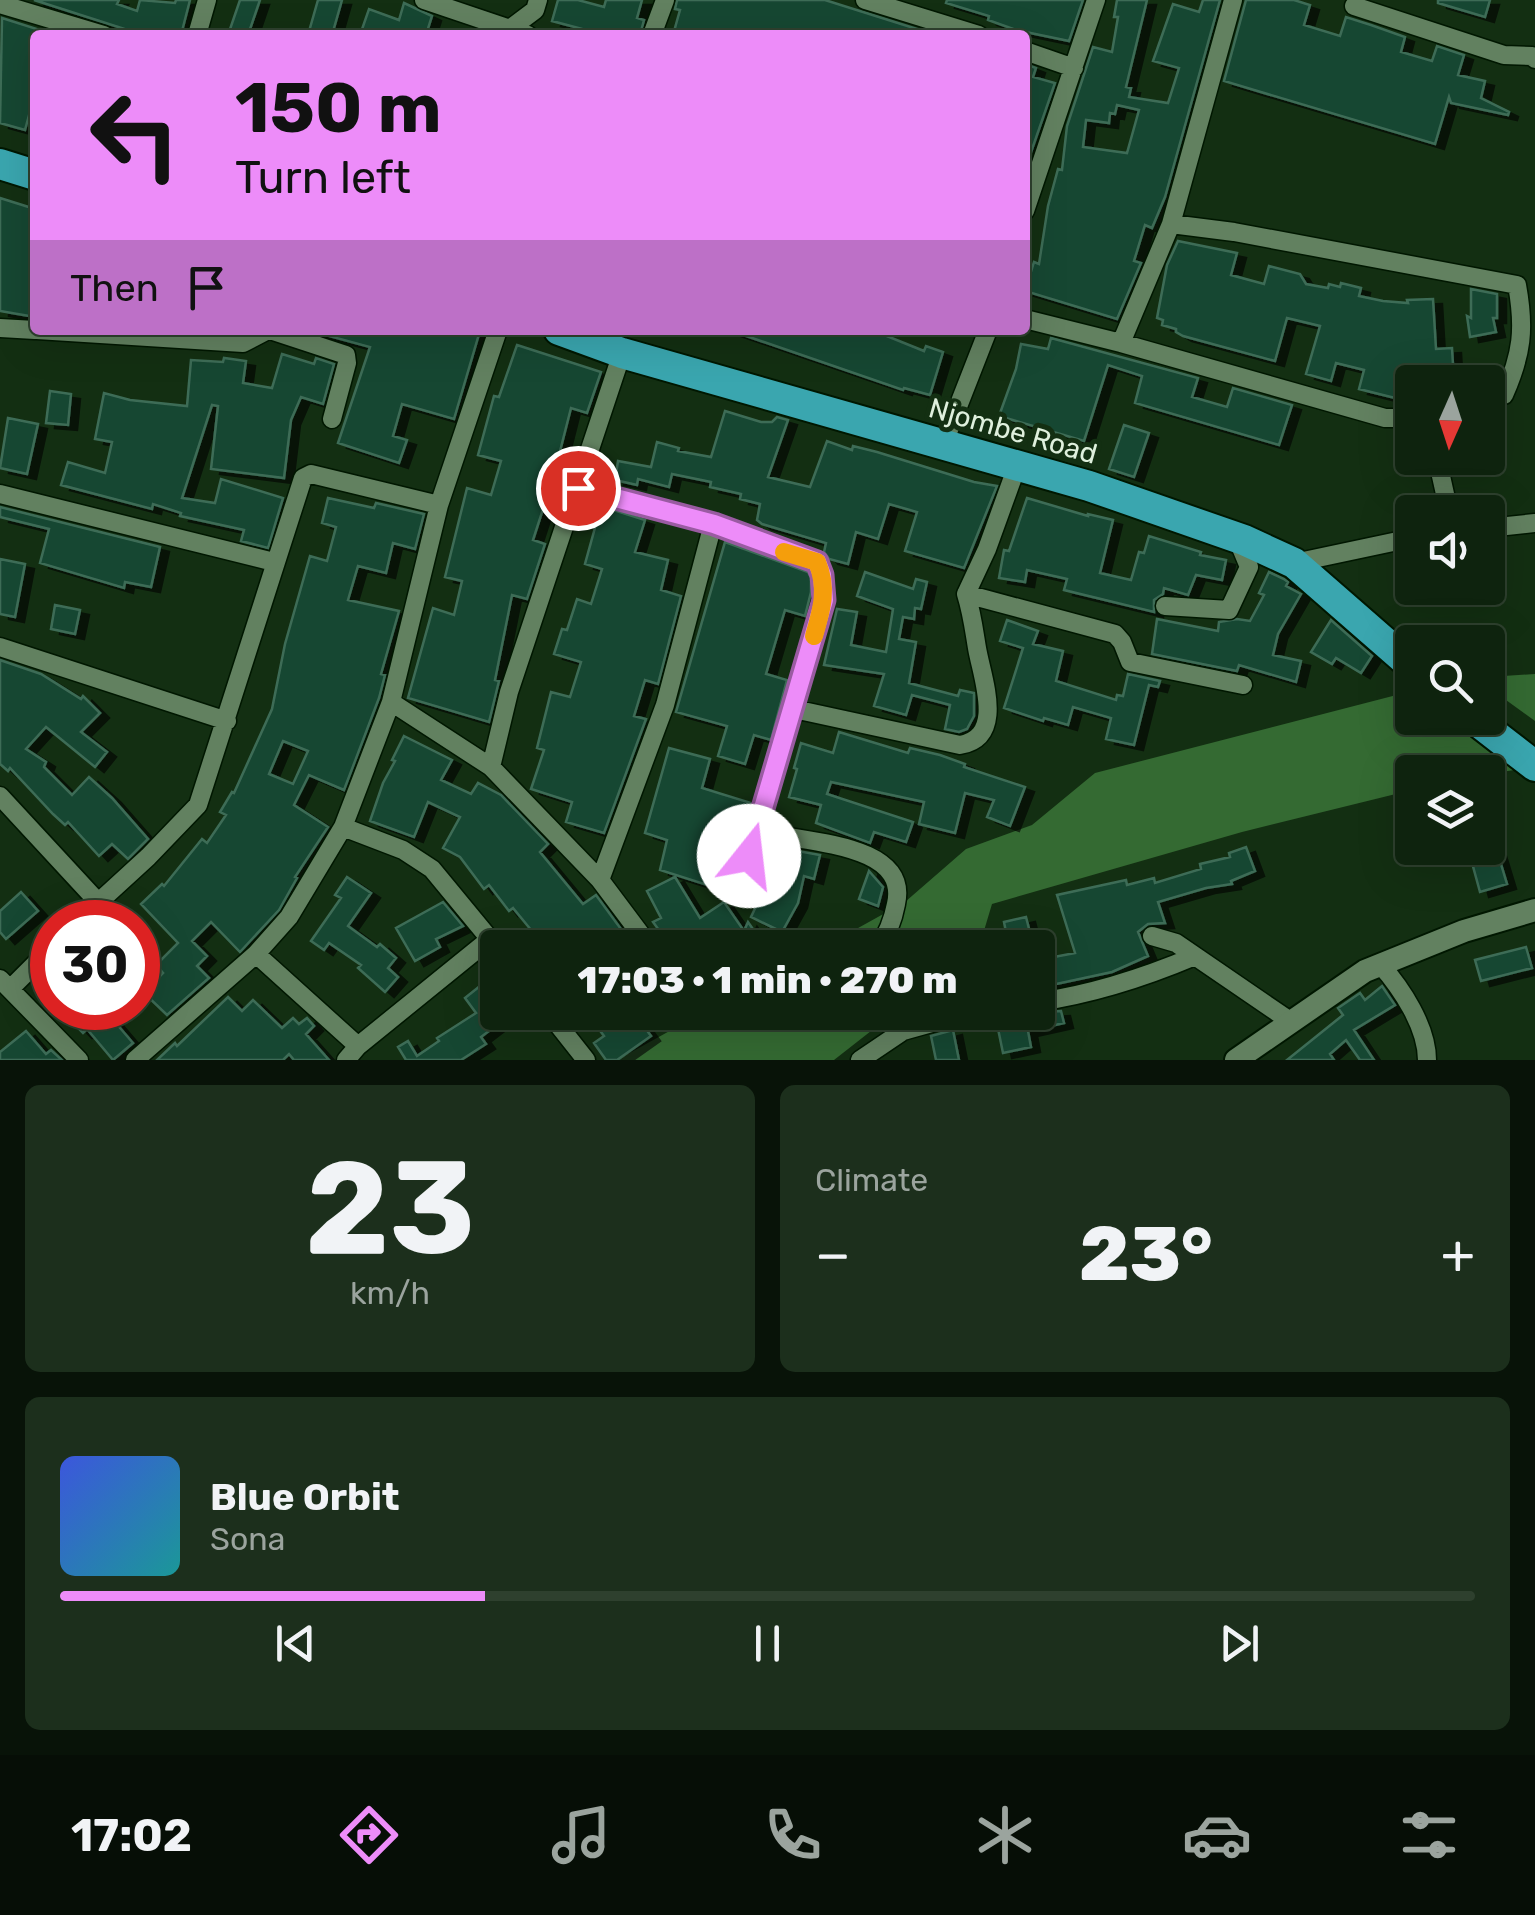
<!DOCTYPE html>
<html lang="en">
<head>
<meta charset="utf-8">
<style>
  :root { --surface:#0e230e; --page:#1c2f1c; --text:#f1f3f6; --muted:#9ba49e; --line:#2e402e; --accent:#ed8cf9 }
  body { margin:0; font-family:Rubik,sans-serif; background:var(--page); color:var(--text); height:100vh; display:flex; flex-direction:column; font-size:38px; white-space:nowrap }
  * { box-sizing:border-box; margin:0 }
  p { font-size:32px; color:var(--muted) }
  .icon { flex:none; width:55px; height:55px; fill:none; stroke:currentColor; stroke-width:2; stroke-linecap:round; stroke-linejoin:round }
  .map { position:relative; height:1060px; overflow:hidden }
  .drawer { display:flex; flex-direction:column; gap:25px; padding:25px; background:#081308; flex:1 }
  .drawer>* { flex:none }
  .banner { position:absolute; left:30px; top:30px; width:1000px; height:305px; border-radius:10px; box-shadow:0 10px 40px #0002,0 0 0 2px var(--line); background:#ed8cf9; color:#111; overflow:hidden }
  .needle { width:65px; rotate:183deg }
  .controls { position:absolute; left:1395px; top:365px; display:grid; gap:20px }
  .controls a { display:grid; place-items:center; width:110px; height:110px; border-radius:10px; background:var(--surface); box-shadow:0 10px 40px #0002,0 0 0 2px var(--line); font-size:50px }
  .speed { position:absolute; left:30px; top:900px; display:flex; gap:20px; font-size:50px; font-weight:700; text-align:center }
  .speed>* { display:grid; place-content:center; width:130px; height:130px; border-radius:50%; background:var(--surface); box-shadow:0 10px 40px #0002,0 0 0 2px var(--line); line-height:1 }
  .speed .limit { border:15px solid #d22; background:#fff; color:#111 }
  .pin { position:absolute; display:grid; place-items:center; width:85px; height:85px; color:#fff; margin:-42px; border:5px solid #fff; border-radius:50%; box-shadow:0 2px 10px #0007 }
  .me { position:absolute; width:110px; margin:-55px; rotate:16deg; stroke-linejoin:round; filter:drop-shadow(0 0 8px #0008) }
  .turn { display:flex; align-items:center; gap:35px; height:210px; padding:0 40px; font-size:45px }
  .turn .icon { width:130px; height:130px; stroke-width:2.5 }
  .turn b { display:block; font-size:70px; line-height:85px }
  .then { display:flex; align-items:center; height:95px; padding:0 40px; background:#0003; gap:20px; font-size:38px }
  .big { font-size:75px; font-weight:800; line-height:1.1 }
  .drawer .card { flex:1; display:flex; flex-direction:column; justify-content:center; gap:15px; min-width:0; padding:0 35px; border-radius:15px; background:var(--page) }
  .drawer .dial { align-items:center; gap:0 }
  .dial b { font-size:130px; line-height:1 }
  .song { display:flex; align-items:center; gap:30px }
  .cover { width:120px; height:120px; border-radius:15px; background:linear-gradient(135deg,hsl(230 70% 55%),hsl(180 70% 35%)) }
  .played { height:10px; border-radius:5px; background:linear-gradient(90deg,var(--accent) 30%,var(--line) 30%) }
  .keys { display:flex; justify-content:space-around; direction:ltr }
  .heat { display:flex; justify-content:space-between; align-items:center; font-size:55px; direction:ltr }
  .drawer .tiles { flex:1; display:grid; gap:25px; grid-template-columns:1fr 1fr }
  .card:last-child { grid-column:span 2 }
  .trip { position:absolute; left:480px; top:930px; width:575px; height:100px; border-radius:10px; background:var(--surface); box-shadow:0 10px 40px #0002,0 0 0 2px var(--line); font-weight:800; line-height:100px; text-align:center }
  .menu { display:flex; height:160px; justify-content:space-around; align-items:center; background:#060e06; color:var(--muted) }
  .menu .icon { width:70px; height:70px }
  .menu .current { color:var(--accent) }
  .menu b { font-size:45px; color:var(--text) }
  .map>svg:first-child { display:block }
</style>
</head>
<body>
<div class="map">
<svg width="1535" height="1060" viewBox="0 0 1535 1060">
  <defs>
    <filter id="shadow"><feDropShadow dx="9" dy="5" stdDeviation="0" flood-color="#0009"/></filter>
  </defs>
  <rect width="100%" height="100%" fill="#132f12"/>
  <!-- forest -->
  <path fill="#346a32" d="M1535 674V721L1488 687V677Z
    M1412 691V718H1448L1521 769 1488 774 1412 772V790L1242 832 992 904 980 944 976 947 822 948 905 902 966 849 1032 825 1095 773Z
    M704 1012H894V1013L834 1060H617Z"/>
  <!-- building -->
  <path fill="#174633" stroke="#3e6c57" stroke-width="2.5" fill-rule="evenodd" filter="url(#shadow)" d="M34 0H119L117 4 137 11 140 0 175 3 176 0H190L181 35 140 34Z
    M240 0H260L248 35H228Z
    M318 0H342L332 35H308Z
    M558 0H578L604 7 606 0H642L637 18 644 20 640 35H593L594 32 552 21Z
    M677 0H825L936 35H673L680 10 675 9Z
    M947 0H1083L1069 41 1016 30 988 20 989 16 946 3Z
    M1117 0H1147L1126 87 1131 88 1129 97 1168 103 1179 68 1153 61 1173 4 1199 12 1203 0H1220L1165 197 1152 228 1145 225 1134 261 1141 263 1117 319 1025 291 1034 262 1039 264 1048 206 1058 169 1062 170 1067 126 1093 47 1112 52 1118 17H1114ZM1117 105 1139 110 1127 153 1083 147 1086 120 1109 123 1110 113 1115 114Z
    M1246 0H1294L1310 5 1304 25 1340 36 1346 17 1371 25 1405 37 1401 52 1432 61 1437 46 1464 55 1458 75 1485 81 1481 98 1509 112 1508 115 1451 103 1449 97 1435 144 1224 81Z
    M1438 0H1490L1485 17 1438 3Z
    M404 3 432 16 426 35H360L369 9 399 20Z
    M2 18 40 30 39 35H35V93L25 130 0 123Z
    M1025 64 1036 68 1033 77 1055 83 1028 161 1025 160Z
    M0 198 35 209V317L0 311Z
    M1178 241 1237 253 1231 275 1264 284 1269 266 1300 274 1306 284 1328 288 1329 284 1340 287 1341 283 1361 288 1359 296 1383 301 1408 303 1407 300 1433 299 1436 349 1452 348 1454 382H1412V397L1395 398 1359 389 1364 370 1336 363 1331 381 1306 374 1320 326 1287 318 1275 361 1183 336 1176 332V329L1162 325 1163 320 1157 318 1167 265Z
    M1471 289 1497 294V318H1493L1496 332 1470 337 1467 316 1471 318Z
    M319 330H466L479 334 454 419 402 404 393 436 407 440 399 463 338 443 370 347 318 333Z
    M729 330H872L924 351 926 346 943 352 930 395 904 388 903 390Z
    M1051 338 1198 378 1192 397 1227 407 1233 388 1292 405 1279 445 1135 403 1142 376 1108 365 1084 441 999 416 1016 369 1021 344 1048 349Z
    M517 345 601 372 587 413 571 408 556 467 563 469 559 482 565 484 556 510 544 506 533 540 545 544 527 599 512 595 495 680 499 681 489 722 408 698 433 608 454 615 462 581 445 577 467 488 491 495 501 461 478 455 494 396 499 397Z
    M282 354 314 364 316 358 334 364 323 404 301 397 291 420 284 478 211 469 218 406 212 405 182 498 215 503 221 479 283 498 268 548 241 541 244 530 180 516 181 513 153 504 152 509 61 485 68 462 105 473 112 442 95 439 104 393 130 400 187 406 191 360 223 362 224 358 246 361 243 383 272 388Z
    M50 391 71 394 68 425 46 423Z
    M725 411 761 422H772L777 417 788 420 768 477 810 487 827 441 852 450 853 446 877 452 974 482 997 486 964 568 905 551 917 512 889 504 878 539 856 532 848 564 829 559 824 552 826 543 762 524 757 520 760 504 740 499 741 494 710 487 711 482 672 474 669 487 638 479 637 485 615 480 618 461 651 467 657 442 679 448 678 451 711 457Z
    M8 418 38 424 27 474 0 468Z
    M1124 425 1149 433 1134 477 1109 469Z
    M328 498 374 508 376 503 424 514 415 549 393 543 386 573 358 566 348 600 399 611 381 674 385 675 379 698 344 790 309 775 294 805 328 827 295 877 297 878 279 910 240 952 211 922 192 941 207 956 197 966 209 978 167 1015 144 993 163 973 156 965 178 943 141 904 162 884 164 886 202 839 207 843 226 815 220 812 232 792 234 793 272 709 285 644 310 556 327 561 336 527 322 523ZM283 741 308 751 293 784 269 774Z
    M1027 498 1088 516V514L1113 520 1100 573 1131 580 1139 552 1144 553 1149 536 1201 552 1200 555 1226 560 1222 580 1196 575 1188 595 1164 588 1163 594 1154 600V612L1064 590 1067 579 1027 570 1025 582 999 578 1004 550 1009 551Z
    M601 506 645 520 635 552 668 560 661 590 681 596 658 684 645 680 634 716 646 719 604 833 566 822 572 802 531 789 544 750 537 748 551 692 570 697 581 662 554 654 562 629 567 630 577 599 591 604 602 569 585 564Z
    M0 507 160 547 151 587 125 582 124 588 40 563 49 529 0 517Z
    M725 542 808 572 811 578V592L805 616 785 610 766 674 787 680 771 740 754 735 745 764 718 756 727 726 676 712Z
    M0 559 25 564 15 617 0 614Z
    M865 572 913 589 916 579 927 582 921 609 915 608 914 619 903 617 899 639 916 642 909 683 958 696 960 690 974 693V716L967 729 959 732 945 729 950 705 912 695 906 715 874 706 884 674 824 665 837 609 857 612 851 645 886 652 893 609 857 596Z
    M1269 572 1284 579 1288 582 1286 586 1301 594 1278 634 1273 655 1301 661 1296 682 1239 665 1237 671 1152 654 1157 619 1218 631 1219 622 1237 619 1250 621 1264 595 1259 593Z
    M55 605 80 610 75 634 51 629Z
    M1007 620 1038 631 1033 644 1063 651 1056 681 1116 700 1117 695 1123 696 1128 674 1160 681 1158 687 1149 685 1134 745 1106 739 1111 718 1073 707 1068 725 1044 718 1043 721 1004 708 1023 648 1000 641Z
    M1331 620 1372 656 1361 673 1336 658 1332 664 1311 652Z
    M0 660 41 674 81 699 83 696 100 713 81 732 107 752 95 767 46 727 26 749 46 762 44 767 72 795 89 777 112 798 148 839 128 859 112 844 99 856 68 822 65 825 53 814 10 768 8 771 0 764Z
    M839 732 908 753 910 748 940 755 965 764 964 767 1025 787 1010 826 987 817 994 800 965 793 955 833 919 824 924 802 831 782 827 794 913 822 906 842 874 832 870 843 816 823 821 805 789 797 797 769 794 768 801 743 833 753Z
    M404 736 452 760 441 780 471 794 478 783 501 795 548 844 540 852 583 904 596 895 629 940 619 948H537L532 939 536 936 513 908 509 911 489 885 484 889 460 857 443 848 460 817 428 802 414 837 370 821 383 783 395 761 392 760Z
    M669 748 710 759 702 788 751 803 743 829 730 825 720 860 734 864 726 891 660 870 667 840 645 833Z
    M1246 847 1255 871 1231 881 1232 884 1206 888 1158 902 1165 923 1148 924 1138 932 1148 956 1112 972 1047 986 1045 971 1038 973V960L1075 953 1057 895 1126 880 1127 885 1154 878 1155 883 1201 869 1200 864 1230 857 1229 853Z
    M781 848 820 855 814 879 804 876 798 903 782 932 751 917 761 896 764 897 770 872 775 873Z
    M1497 851 1507 884 1480 892 1471 859Z
    M869 871 883 887 878 906 859 899Z
    M347 877 371 893 348 926 377 947 380 944 396 958 388 968 398 977 385 992 358 968 361 965 329 943 324 950 311 941 341 898 335 895Z
    M675 877 700 918 724 902 744 931 748 922 762 942 754 948H672L653 922 661 918 647 891Z
    M21 892 38 911 6 939 0 932V911Z
    M443 902 463 926 436 939 440 947 415 961 396 928Z
    M1026 917 1034 948H1009L1004 922Z
    M1526 947 1532 968 1481 981 1475 960Z
    M490 978 498 988V1012H514L481 1037 486 1044 461 1060H406L398 1047 408 1041 417 1056 439 1041 437 1038 476 1013 465 998Z
    M1382 986 1395 1005 1354 1030 1374 1060H1360L1346 1040 1330 1054 1334 1060H1287L1343 1015 1338 1008 1360 993 1365 1000Z
    M228 997 242 1011 253 1000 282 1028 293 1018 299 1024 307 1018 314 1026 306 1034 329 1060H294L289 1054 283 1060H157L175 1043 177 1046Z
    M59 1008H103L133 1043 113 1060 87 1029 83 1033Z
    M1061 1011 1064 1023 1028 1031 1031 1047 1003 1053 996 1019 1024 1013Z
    M586 1012H607L617 1026 635 1014 651 1036 617 1060H606L594 1043 604 1036Z
    M953 1030 959 1060H936L931 1036Z
    M26 1031 46 1054 51 1050 62 1060H0V1052Z"/>
  <g fill="none" stroke-linecap="round" stroke-linejoin="round">
    <!-- street casing -->
    <g stroke="#001700" stroke-width="21">
      <path id="street" d="M424 0 528 35
        M865 0 979 35
        M0 4 104 35
        M1354 6 1504 55 1532 56 1535 59
        M511 28 535 10 538 0
        M197 35 207 0
        M652 35 665 0
        M1025 51 1074 68
        M1025 211 1096 0
        M1171 224 1234 232 1517 285C1525 329 1522 354 1504 395L1488 400
        M1025 319 1121 343 1385 418H1412
        M0 328 35 330
        M37 330 243 343 268 330
        M270 330 346 355 347 363 332 419
        M1121 343 1171 224 1233 0
        M943 445 988 330
        M1437 458 1449 512
        M578 487 713 524 817 562 823 575 824 600 794 709 759 819 760 831C799 843 910 841 896 904 893 920 887 935 878 948
        M0 494 274 562
        M1488 528 1535 523
        M1294 563 1412 538
        M966 594 1115 634 1122 642 1130 662 1243 685
        M1165 606 1229 610 1249 567 1237 538
        M0 647 227 721
        M391 702 491 767 600 880 651 948
        M794 709 960 745C1006 737 982 678 977 648 974 630 972 613 966 594L987 549 1017 466
        M491 767 509 692 622 353
        M0 796 98 902
        M343 827 403 850 432 869 498 949
        M600 880 665 705 713 524
        M739 893 759 819
        M77 922 148 857 198 805 303 478 311 474 439 505
        M1152 936 1176 943 1290 1021
        M256 954 358 1046
        M1380 964C1402 989 1427 1027 1427 1060
        M0 979 79 1060
        M10 989 52 947
        M1038 1002C1093 994 1143 978 1195 956
        M548 1012 586 1060
        M135 1060 256 954 289 917 343 827 391 702 439 505 498 330
        M346 1060 358 1046 490 939
        M860 1060 903 1031 971 1012"/>
    </g>
    <!-- secondary casing -->
    <g stroke="#001700" stroke-width="26">
      <path id="secondary" d="M1236 1060 1365 971 1464 931 1535 910"/>
    </g>
    <!-- highway casing -->
    <g stroke="#001700" stroke-width="34">
      <path id="highway" d="M0 164 35 175
        M559 330 622 353 1089 486 1244 540 1294 563 1412 666
        M1473 718 1535 766"/>
    </g>
    <!-- street -->
    <use href="#street" stroke="#628160" stroke-width="18"/>
    <!-- secondary -->
    <use href="#secondary" stroke="#628160" stroke-width="22"/>
    <!-- highway -->
    <use href="#highway" stroke="#3aa6af" stroke-width="30"/>
  </g>
  <g fill="none" stroke-linecap="round" stroke-linejoin="round">
    <!-- route casing -->
    <g stroke="#9a5ba2" stroke-width="25">
      <path id="route" d="M578 488 714 524 817 562 822 575 824 600 749 856"/>
    </g>
    <!-- route -->
    <use href="#route" stroke="#ed8cf9" stroke-width="18"/>
    <!-- slow -->
    <path stroke="#f59e0b" stroke-width="18" d="M784 552 817 562C828 588 822 609 814 636"/>
  </g>
  <g text-anchor="middle" dominant-baseline="central" stroke-width="10" stroke-linejoin="round" paint-order="stroke">
    <!-- street labels -->
    <g font-size="28" fill="#dff0dd" stroke="#132f12">
      <text transform="translate(1013 431) rotate(16)">Njombe Road</text>
    </g>
  </g>
</svg>
<div class="controls">
<a><svg class="needle" viewBox="-14 -14 28 28"><path d="M0-13l5 13h-10z" fill="#e53935"/><path d="M0 13l5-13h-10z" fill="#9ba49e"/></svg></a>
<a><svg class="icon" aria-label="sound" viewBox="0 0 24 24"><path d="M4 9h4l5-4v14l-5-4H4zM17 9q2 3 0 6"/></svg></a>
<a><svg class="icon" aria-label="search" viewBox="0 0 24 24"><circle cx="10" cy="10" r="6"/><path d="M15 15l6 6"/></svg></a>
<a><svg class="icon" aria-label="layers" viewBox="0 0 24 24"><path d="M12 4l9 5-9 5-9-5zM3 14l9 5 9-5"/></svg></a>
</div>
<div class="speed"><div class="limit">30</div></div>
<div class="pin" style="left:578px;top:488px;background:#d93025"><svg class="icon" aria-label="arrive" viewBox="0 0 24 24"><path d="M6 21V4h12l-3 4 3 4H6"/></svg></div>
<svg class="me" style="left:749px;top:856px" viewBox="-20 -20 40 40"><circle r="19" fill="#fff"/><path d="M0-13L10 11 0 6-10 11z" fill="#ed8cf9"/></svg>
<div class="trip">17:03 · 1 min · 270 m</div>
<div class="banner">
<div class="turn"><svg class="icon" aria-label="left" viewBox="0 0 24 24"><path d="M17 20v-9H6M10 6l-5 5 5 5"/></svg><div><b>150 m</b>Turn left</div></div>
<div class="then">Then<svg class="icon" aria-label="arrive" viewBox="0 0 24 24"><path d="M6 21V4h12l-3 4 3 4H6"/></svg></div>
</div>
</div>
<section class="drawer">
<div class="tiles">
<div class="card dial"><b>23</b><p>km/h</p></div>
<div class="card"><p>Climate</p>
<div class="heat"><a>−</a><b class="big">23°</b><a>+</a></div>
</div>
<div class="card">
<div class="song"><i class="cover"></i><div><b>Blue Orbit</b><p>Sona</p></div></div>
<div class="played"></div>
<div class="keys"><svg class="icon" aria-label="previous" viewBox="0 0 24 24"><path d="M18 5L8 12l10 7zM5 5v14"/></svg><svg class="icon" aria-label="pause" viewBox="0 0 24 24"><path d="M8 5v14M16 5v14"/></svg><svg class="icon" aria-label="next" viewBox="0 0 24 24"><path d="M6 5l10 7-10 7zM19 5v14"/></svg></div>
</div>
</div>
</section>
<nav class="menu">
<b>17:02</b>
<svg class="icon current" aria-label="directions" viewBox="0 0 24 24"><path d="M12 3l9 9-9 9-9-9zM9 14v-3h6M13 9l2 2-2 2"/></svg>
<svg class="icon" aria-label="music" viewBox="0 0 24 24"><path d="M9 18V5l10-2v13"/><circle cx="6" cy="18" r="3"/><circle cx="16" cy="16" r="3"/></svg>
<svg class="icon" aria-label="phone" viewBox="0 0 24 24"><path d="M5 4h4l2 5-3 2q2 4 5 5l2-3 5 2v4C11 20 4 13 5 4z"/></svg>
<svg class="icon" aria-label="climate" viewBox="0 0 24 24"><path d="M12 3v18M4 7l16 10M4 17L20 7"/></svg>
<svg class="icon" aria-label="car" viewBox="0 0 24 24"><path d="M5 17H2v-5l4-1 3-4h7l3 4 3 1v5h-3M9 17h6M6 11h13"/><circle cx="7" cy="17" r="2"/><circle cx="17" cy="17" r="2"/></svg>
<svg class="icon" aria-label="filters" viewBox="0 0 24 24"><path d="M4 7h16M4 17h16"/><circle cx="9" cy="7" r="2"/><circle cx="15" cy="17" r="2"/></svg>
</nav>
</body>
</html>
